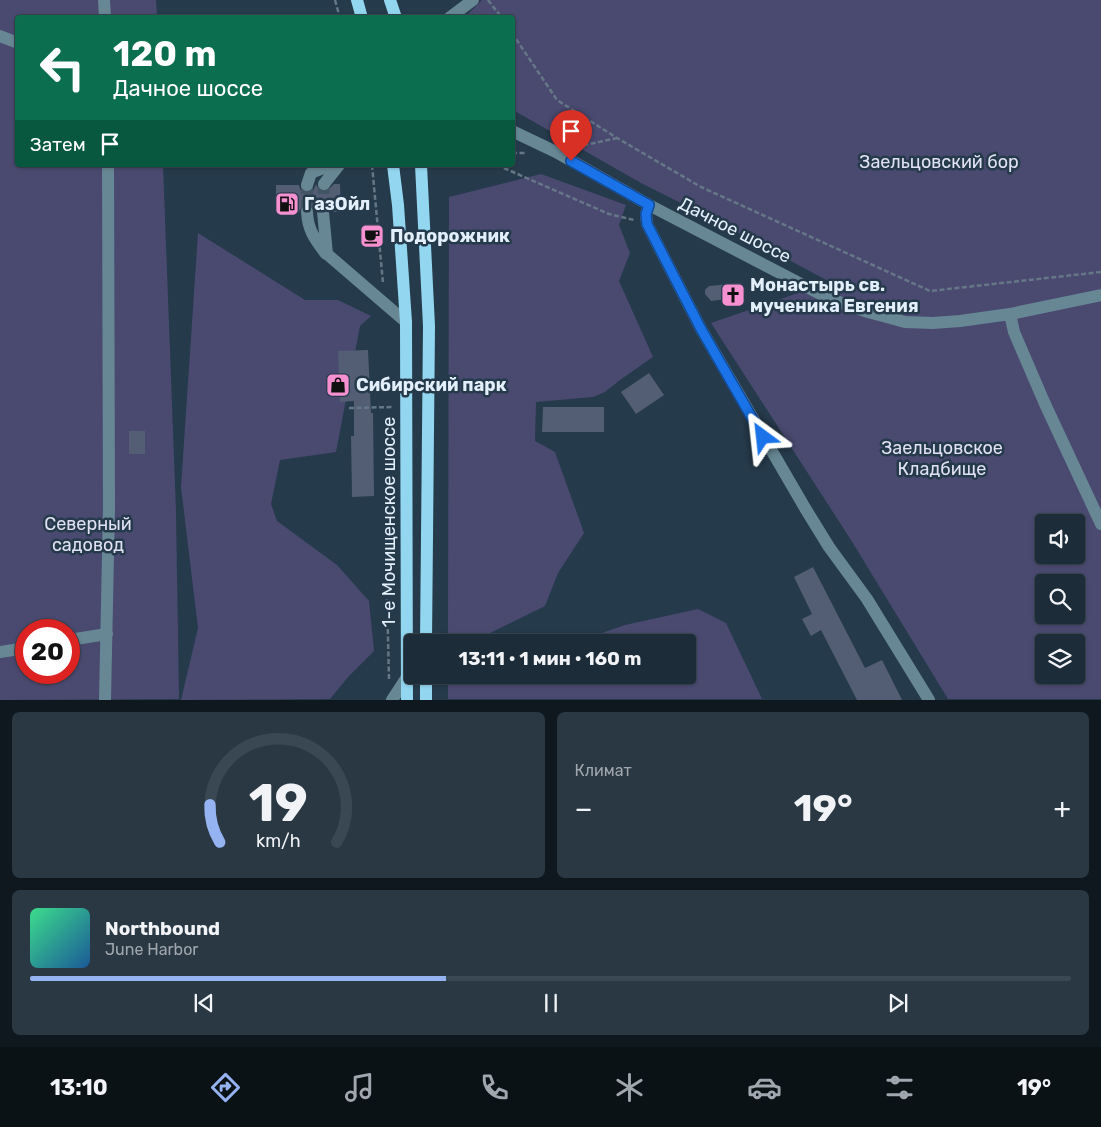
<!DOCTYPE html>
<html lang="ru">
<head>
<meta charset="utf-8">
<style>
  :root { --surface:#1c2c38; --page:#293843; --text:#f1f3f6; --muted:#a0a7ae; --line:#3a4853; --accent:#95b2f1 }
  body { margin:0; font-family:Rubik,sans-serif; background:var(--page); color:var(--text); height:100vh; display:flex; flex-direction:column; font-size:19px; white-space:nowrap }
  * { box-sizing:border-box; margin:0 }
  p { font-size:16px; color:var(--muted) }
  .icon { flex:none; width:28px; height:28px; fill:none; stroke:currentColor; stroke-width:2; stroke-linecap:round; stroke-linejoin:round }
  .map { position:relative; height:700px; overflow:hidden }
  .drawer { display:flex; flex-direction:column; gap:12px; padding:12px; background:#0f181f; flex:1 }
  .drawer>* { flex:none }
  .top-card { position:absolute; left:15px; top:15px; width:500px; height:152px; border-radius:5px; box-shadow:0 1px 4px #0004,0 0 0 1px var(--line); background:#0b6e4f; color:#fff; overflow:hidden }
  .buttons { position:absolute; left:1035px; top:514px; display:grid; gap:10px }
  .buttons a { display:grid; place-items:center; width:50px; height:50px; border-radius:5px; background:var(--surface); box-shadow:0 1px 4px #0004,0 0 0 1px var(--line); font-size:25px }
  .speed { position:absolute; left:15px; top:619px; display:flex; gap:10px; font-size:25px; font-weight:700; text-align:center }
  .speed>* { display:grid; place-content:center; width:65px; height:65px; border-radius:50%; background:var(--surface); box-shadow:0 1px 4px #0004,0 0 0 1px var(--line); line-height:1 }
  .speed .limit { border:8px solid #d22; background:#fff; color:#111 }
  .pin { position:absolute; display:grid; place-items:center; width:42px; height:42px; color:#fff; margin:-51px -21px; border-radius:50% 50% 50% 0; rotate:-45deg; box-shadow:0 0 5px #0007 }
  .pin .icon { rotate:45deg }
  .me { position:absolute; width:55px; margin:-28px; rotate:330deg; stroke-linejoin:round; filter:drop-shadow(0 0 4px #0008) }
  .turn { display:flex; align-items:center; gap:18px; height:105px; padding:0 15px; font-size:22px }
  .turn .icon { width:65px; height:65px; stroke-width:2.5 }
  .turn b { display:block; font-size:35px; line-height:42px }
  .then { display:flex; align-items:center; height:48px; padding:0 15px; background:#0003; gap:10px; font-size:19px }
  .big { font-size:38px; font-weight:700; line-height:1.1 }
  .drawer .widget { flex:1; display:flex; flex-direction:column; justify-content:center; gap:8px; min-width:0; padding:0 18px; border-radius:8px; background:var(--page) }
  .drawer .dial { align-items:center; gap:0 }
  .dial svg { height:130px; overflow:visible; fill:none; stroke:var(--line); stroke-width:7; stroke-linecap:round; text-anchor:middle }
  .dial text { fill:var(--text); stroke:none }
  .song { display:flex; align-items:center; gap:15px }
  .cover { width:60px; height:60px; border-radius:8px; background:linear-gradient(135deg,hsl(150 70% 55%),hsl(210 70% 35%)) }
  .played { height:5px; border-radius:2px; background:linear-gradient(90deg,var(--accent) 40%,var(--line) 40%) }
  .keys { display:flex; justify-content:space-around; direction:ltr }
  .heat { display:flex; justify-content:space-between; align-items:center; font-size:28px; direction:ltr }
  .drawer .tiles { flex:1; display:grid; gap:12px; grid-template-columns:1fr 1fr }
  .widget:last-child { grid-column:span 2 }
  .trip { position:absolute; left:404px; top:634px; width:292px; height:50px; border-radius:5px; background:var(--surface); box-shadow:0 1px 4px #0004,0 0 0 1px var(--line); font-weight:700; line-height:50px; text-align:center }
  .dock { display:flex; height:80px; justify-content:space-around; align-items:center; background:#0b1216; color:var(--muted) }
  .dock .icon { width:35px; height:35px }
  .dock .selected { color:var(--accent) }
  .dock b { font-size:22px; color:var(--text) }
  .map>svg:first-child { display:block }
</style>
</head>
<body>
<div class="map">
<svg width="1101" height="700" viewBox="0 0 1101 700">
  <rect width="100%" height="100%" fill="#253a4b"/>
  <!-- green -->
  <path fill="#4a4a71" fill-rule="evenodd" d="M0 0H156L157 17 18 18V165H163L176 511 179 699 0 700ZM26 630H69V672H26Z
    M482 0H1101V699H948L851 540 711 323 830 282 705 215 641 183 513 110 512 18H464ZM1044 522H1076V555H1044ZM1044 582H1076V615H1044ZM1044 642H1076V675H1044Z
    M541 174 626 205 619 225 630 253 619 281 653 357 620 380 605 392 593 397 536 402 535 441 555 452 584 533 558 573 545 606 484 636 489 642H448L449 197Z
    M198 233 305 300H338L371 316 360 326 336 452 280 460 271 504 277 521 337 565 369 601 374 651 348 677 330 699 181 700 198 628 181 487Z
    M698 609 726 623 762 699H448V675H688V642H576L625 625Z"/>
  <!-- building -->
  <path fill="#535e75" d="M316 184 319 190 323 192 327 191 334 184H340L341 212H331L329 207 323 204 318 206 315 211 313 207 307 204 302 206 299 212H276V185H299L301 191 308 193 313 191Z
    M740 283 741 297 711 301 705 294V290L709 286Z
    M368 350 371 413H373L374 496 352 497 351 436H354V401L340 402 338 351Z
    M649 373 664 395 636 414 621 392Z
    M543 407H604V432H542Z
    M129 431H145V454H129Z
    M813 567 865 668 882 660 902 700H857L821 630 811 636 802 619 812 614 794 577Z"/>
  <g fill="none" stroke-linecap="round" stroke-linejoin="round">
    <!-- minor-tunnel -->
    <path stroke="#425565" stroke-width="12" stroke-dasharray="12 6" stroke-linecap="butt" d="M307 212V185
      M323 212 324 184"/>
    <!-- path -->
    <path stroke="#657786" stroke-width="2.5" stroke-dasharray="5 2.5" stroke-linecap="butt" d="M335 0 340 18
      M488 0 502 18
      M512 33 557 100 617 138 701 187 930 291 1101 272
      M576 147 617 138
      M512 153H526
      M372 165 383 283
      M497 165 609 214 634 220
      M349 408 392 407
      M389 679 387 597 392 555"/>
    <!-- minor -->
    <path stroke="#678794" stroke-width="12" d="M104 0 105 18
      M449 18 473 0
      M0 36 18 43
      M512 131 556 152 649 205 830 299 868 312 905 322 933 323 960 321 1010 314 1101 295
      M324 184 339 165
      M307 185 311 173 331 165
      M649 205 646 214 647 224 701 329 805 508 829 547 867 599 929 700
      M307 212C308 231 315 239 326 254
      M323 212 327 254 406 322
      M1010 314 1014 332 1045 404 1101 524
      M69 640 107 634
      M0 652 26 648
      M105 700 109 507 108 165
      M392 700 407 677"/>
    <!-- major -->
    <path stroke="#93d6f0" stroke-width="12" d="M357 0 362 18
      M390 0 396 18
      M393 165 398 205 406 322 407 700
      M421 165 429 326 426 642
      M426 675V700"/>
  </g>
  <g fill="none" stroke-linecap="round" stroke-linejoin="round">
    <!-- route casing -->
    <g stroke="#114b97" stroke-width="12">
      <path id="route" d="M571 161 649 205 646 214 647 224 701 329 763 437"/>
    </g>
    <!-- route -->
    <use href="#route" stroke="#1a73e8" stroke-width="9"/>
  </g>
  <!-- icons -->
  <defs>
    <g id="fuel-square" transform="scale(1.25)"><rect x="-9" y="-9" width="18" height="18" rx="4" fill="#f690d0" stroke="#253a4b"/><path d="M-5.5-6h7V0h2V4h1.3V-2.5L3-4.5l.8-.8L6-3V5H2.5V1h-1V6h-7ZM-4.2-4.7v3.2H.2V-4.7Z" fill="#111"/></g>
    <g id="cafe-square" transform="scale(1.25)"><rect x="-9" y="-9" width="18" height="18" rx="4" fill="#f690d0" stroke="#253a4b"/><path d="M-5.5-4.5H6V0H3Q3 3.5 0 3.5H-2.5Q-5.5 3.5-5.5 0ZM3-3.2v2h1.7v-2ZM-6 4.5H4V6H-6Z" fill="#111"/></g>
    <g id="church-square" transform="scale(1.25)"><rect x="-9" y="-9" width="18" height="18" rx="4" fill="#f690d0" stroke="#253a4b"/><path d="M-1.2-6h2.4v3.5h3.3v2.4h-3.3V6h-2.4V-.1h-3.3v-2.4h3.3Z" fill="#111"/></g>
    <g id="shop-square" transform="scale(1.25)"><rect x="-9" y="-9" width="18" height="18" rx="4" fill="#f690d0" stroke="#253a4b"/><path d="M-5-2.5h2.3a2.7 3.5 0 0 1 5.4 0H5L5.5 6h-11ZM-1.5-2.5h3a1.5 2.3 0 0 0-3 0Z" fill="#111"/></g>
  </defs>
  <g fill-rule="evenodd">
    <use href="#fuel-square" x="287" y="204"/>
    <use href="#cafe-square" x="372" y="236"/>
    <use href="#church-square" x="733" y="295"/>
    <use href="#shop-square" x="338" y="385"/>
  </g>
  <g text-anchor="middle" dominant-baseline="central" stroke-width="5" stroke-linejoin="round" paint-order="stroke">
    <!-- park labels -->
    <g font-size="18" fill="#e0e1f2" stroke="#253a4b">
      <text x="939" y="162">Заельцовский бор</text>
      <text x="942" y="448">Заельцовское<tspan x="942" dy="21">Кладбище</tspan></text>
      <text x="88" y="524">Северный<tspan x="88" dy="21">садовод</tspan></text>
    </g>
    <!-- poi labels -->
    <g font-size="18" font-weight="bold" fill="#e3effa" stroke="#253a4b" text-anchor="start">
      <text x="304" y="204">ГазОйл</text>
      <text x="390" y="236">Подорожник</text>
      <text x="750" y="285">Монастырь св.<tspan x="750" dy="21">мученика Евгения</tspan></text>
      <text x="356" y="385">Сибирский парк</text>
    </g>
    <!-- street labels -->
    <g font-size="18" fill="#e3effa" stroke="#253a4b">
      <text transform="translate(735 230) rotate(27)">Дачное шоссе</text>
      <text transform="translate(389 522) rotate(-90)">1-е Мочищенское шоссе</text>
    </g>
  </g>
</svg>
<div class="buttons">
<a><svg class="icon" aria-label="sound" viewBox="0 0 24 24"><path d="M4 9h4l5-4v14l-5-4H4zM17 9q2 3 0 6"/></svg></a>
<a><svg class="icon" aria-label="search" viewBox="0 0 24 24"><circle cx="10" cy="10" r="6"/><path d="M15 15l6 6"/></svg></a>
<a><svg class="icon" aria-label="layers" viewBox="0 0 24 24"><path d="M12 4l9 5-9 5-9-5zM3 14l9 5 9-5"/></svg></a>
</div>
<div class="speed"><div class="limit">20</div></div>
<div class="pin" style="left:571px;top:161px;background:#d93025"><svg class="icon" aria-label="arrive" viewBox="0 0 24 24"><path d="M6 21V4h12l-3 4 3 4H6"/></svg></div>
<svg class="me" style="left:763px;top:437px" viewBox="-20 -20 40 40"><path d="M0-17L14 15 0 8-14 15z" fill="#1a73e8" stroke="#fff" stroke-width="4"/></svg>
<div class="trip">13:11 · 1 мин · 160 m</div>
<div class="top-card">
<div class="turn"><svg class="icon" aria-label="left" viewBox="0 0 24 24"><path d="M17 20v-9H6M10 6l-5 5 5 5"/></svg><div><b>120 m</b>Дачное шоссе</div></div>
<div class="then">Затем<svg class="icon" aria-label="arrive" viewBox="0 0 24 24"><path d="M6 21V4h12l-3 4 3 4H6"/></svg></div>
</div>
</div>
<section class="drawer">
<div class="tiles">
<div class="widget dial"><svg viewBox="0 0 100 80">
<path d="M14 69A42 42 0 1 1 86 69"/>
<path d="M14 69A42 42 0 0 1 8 46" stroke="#95b2f1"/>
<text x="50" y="56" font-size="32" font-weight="700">19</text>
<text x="50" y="72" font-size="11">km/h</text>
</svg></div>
<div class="widget"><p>Климат</p>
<div class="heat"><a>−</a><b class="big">19°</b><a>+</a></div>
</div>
<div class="widget">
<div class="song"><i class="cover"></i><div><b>Northbound</b><p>June Harbor</p></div></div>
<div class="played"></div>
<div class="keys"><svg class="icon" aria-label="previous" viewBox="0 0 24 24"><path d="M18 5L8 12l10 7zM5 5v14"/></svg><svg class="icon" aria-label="pause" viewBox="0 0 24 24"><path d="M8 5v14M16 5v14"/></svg><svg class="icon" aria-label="next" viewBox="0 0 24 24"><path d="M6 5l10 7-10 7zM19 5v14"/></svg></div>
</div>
</div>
</section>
<nav class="dock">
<b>13:10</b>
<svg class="icon selected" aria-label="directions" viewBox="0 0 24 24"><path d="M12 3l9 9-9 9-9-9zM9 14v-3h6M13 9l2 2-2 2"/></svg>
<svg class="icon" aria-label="music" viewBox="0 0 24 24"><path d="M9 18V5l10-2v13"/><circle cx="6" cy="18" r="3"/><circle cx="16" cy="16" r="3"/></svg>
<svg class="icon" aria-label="phone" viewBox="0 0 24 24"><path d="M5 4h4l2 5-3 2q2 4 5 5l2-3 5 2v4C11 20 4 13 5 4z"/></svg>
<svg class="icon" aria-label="climate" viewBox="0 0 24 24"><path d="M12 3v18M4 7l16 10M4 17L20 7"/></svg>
<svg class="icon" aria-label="car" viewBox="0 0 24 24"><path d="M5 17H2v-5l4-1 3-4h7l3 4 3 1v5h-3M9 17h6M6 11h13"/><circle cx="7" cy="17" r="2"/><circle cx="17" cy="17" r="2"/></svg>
<svg class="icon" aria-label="filters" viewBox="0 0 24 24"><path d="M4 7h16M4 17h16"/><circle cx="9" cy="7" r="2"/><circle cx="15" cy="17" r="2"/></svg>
<b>19°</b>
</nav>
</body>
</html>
